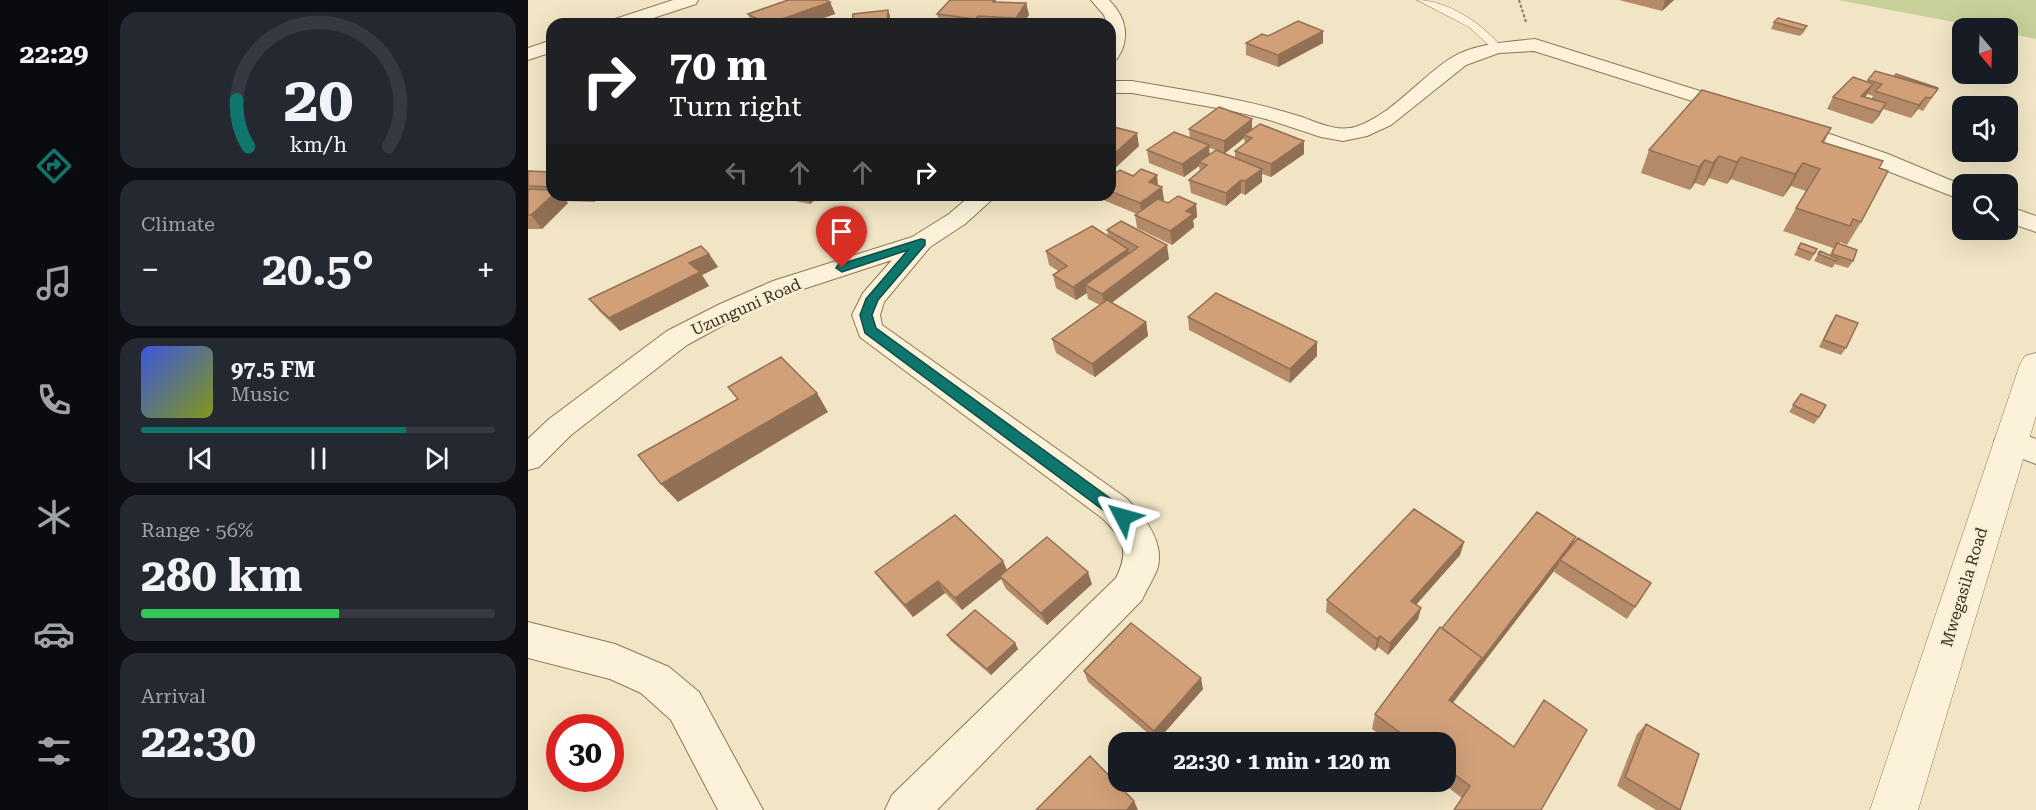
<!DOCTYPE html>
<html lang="en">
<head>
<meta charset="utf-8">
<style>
  :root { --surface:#171b24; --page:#242831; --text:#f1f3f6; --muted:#9ea1a6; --line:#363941; --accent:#0f766e }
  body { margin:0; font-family:"Roboto Serif",serif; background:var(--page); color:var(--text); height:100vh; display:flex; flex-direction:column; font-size:22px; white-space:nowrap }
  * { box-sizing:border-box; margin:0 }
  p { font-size:20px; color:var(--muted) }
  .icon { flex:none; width:33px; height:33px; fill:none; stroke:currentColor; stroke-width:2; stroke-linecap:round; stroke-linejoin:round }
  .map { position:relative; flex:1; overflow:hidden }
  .panel { display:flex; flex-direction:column; gap:12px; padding:12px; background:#0d0f14; width:420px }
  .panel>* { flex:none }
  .guide { position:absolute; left:18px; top:18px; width:570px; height:183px; border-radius:18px; box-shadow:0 6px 24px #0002; background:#202124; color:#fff; overflow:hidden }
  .needle { width:39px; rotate:161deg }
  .tools { position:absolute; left:1424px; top:18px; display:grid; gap:12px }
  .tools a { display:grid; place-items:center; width:66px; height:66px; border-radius:12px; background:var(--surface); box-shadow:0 6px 24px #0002; font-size:30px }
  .speed { position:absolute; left:18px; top:714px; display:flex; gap:12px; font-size:30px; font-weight:700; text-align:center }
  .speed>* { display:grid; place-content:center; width:78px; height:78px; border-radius:50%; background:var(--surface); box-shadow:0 6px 24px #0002; line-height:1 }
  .speed .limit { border:9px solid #d22; background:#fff; color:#111 }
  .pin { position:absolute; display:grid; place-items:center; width:51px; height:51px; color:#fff; margin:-62px -26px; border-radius:50% 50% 50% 0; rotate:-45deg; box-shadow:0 0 6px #0007 }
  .pin .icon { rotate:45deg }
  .me { position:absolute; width:66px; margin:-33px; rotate:309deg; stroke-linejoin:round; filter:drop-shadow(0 0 4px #0008) }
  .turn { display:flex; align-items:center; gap:21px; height:126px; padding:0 24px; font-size:27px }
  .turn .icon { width:78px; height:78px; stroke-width:2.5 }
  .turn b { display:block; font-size:42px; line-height:51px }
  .lanes { display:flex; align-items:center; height:57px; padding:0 24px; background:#0003; justify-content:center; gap:30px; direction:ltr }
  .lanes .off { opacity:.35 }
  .big { font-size:45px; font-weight:700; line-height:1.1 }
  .panel .widget { flex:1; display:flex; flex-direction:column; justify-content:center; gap:9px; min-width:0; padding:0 21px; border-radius:18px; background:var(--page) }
  .panel .dial { align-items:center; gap:0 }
  .dial svg { height:156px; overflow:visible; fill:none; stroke:var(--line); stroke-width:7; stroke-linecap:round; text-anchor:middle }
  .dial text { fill:var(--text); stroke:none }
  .song { display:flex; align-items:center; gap:18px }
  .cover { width:72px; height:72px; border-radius:9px; background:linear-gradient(135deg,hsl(230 70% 55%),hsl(70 70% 35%)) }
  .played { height:6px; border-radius:3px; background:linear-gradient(90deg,var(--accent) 75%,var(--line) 75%) }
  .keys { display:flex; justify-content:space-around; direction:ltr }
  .heat { display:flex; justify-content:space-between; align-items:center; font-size:33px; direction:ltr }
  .charge { height:9px; border-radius:4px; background:linear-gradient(90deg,#34c759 56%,var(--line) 0) }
  .trip { position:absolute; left:580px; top:732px; width:348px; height:60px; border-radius:18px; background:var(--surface); box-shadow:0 6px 24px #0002; font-weight:700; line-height:60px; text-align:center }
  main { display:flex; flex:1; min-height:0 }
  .menu { display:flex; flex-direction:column; width:108px; justify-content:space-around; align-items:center; background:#090b0e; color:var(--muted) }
  .menu .icon { width:42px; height:42px }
  .menu .on { color:var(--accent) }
  .menu b { font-size:27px; color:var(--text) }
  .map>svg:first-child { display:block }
</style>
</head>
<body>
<main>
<nav class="menu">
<b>22:29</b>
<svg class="icon on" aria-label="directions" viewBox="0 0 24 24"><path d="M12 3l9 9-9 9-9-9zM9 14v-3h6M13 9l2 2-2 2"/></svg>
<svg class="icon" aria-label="music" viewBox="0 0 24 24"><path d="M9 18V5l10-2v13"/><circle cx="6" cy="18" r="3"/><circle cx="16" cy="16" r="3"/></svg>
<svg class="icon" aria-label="phone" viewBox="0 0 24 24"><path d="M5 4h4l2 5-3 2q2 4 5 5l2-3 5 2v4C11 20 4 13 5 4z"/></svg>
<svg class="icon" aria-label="climate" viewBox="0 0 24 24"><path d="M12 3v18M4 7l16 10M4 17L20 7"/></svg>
<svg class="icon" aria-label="car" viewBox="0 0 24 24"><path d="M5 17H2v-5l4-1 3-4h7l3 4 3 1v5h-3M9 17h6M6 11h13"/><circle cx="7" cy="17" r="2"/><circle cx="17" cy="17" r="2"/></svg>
<svg class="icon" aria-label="filters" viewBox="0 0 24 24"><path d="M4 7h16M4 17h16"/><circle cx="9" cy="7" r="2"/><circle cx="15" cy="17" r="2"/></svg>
</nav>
<section class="panel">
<div class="widget dial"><svg viewBox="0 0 100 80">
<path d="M14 69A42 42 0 1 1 86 69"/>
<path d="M14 69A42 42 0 0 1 8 45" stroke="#0f766e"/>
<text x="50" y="56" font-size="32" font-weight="700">20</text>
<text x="50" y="72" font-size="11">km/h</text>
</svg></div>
<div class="widget"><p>Climate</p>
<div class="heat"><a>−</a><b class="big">20.5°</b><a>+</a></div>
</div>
<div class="widget">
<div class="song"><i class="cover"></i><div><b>97.5 FM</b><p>Music</p></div></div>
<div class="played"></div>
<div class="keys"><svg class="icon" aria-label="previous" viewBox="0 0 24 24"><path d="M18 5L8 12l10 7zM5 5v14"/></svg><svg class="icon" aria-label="pause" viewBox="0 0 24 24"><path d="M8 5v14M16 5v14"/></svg><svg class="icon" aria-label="next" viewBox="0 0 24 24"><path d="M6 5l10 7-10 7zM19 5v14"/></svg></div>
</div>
<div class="widget"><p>Range · 56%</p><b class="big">280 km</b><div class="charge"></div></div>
<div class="widget"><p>Arrival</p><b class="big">22:30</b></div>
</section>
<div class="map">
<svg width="1508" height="810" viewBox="0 0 1508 810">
  <rect width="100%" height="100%" fill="#f1e5c5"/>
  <!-- green -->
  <path fill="#c7d098" d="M1310 0H1508V39L1479 33V28H1457Z"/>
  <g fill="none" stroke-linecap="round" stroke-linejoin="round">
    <!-- service casing -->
    <g stroke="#8d775a" stroke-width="1">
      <path id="service" d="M889 0C919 0 956 24 974 48L966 50 941 27Z"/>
    </g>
    <!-- minor casing -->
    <g stroke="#8d775a" stroke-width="2">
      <path id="minor" d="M145 0H170L168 4 107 24H81L84 20Z
        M563 0H581C598 17 603 38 589 59L582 61V24H579L576 15Z
        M1007 39 1213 104 1216 108 1213 112H1199L1006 51 971 53 938 65 863 125 839 136 815 141 793 137 738 119 700 110 604 93H582V81H604C661 91 719 99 774 117 790 123 809 132 827 127 864 115 890 79 923 58 947 43 980 42 1007 39Z
        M24 40V52L0 60V48Z
        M1261 120 1360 154 1434 185V200L1254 130 1251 126 1254 122Z
        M443 195H469L437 224 402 247 356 302 352 315 354 325 598 498C616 516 638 543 629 570 625 580 618 590 614 600L409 810H357L364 795 588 578C602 550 595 538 574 518L332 337 324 315 335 293 364 260 263 293 212 316 159 345 43 435 11 467 0 470V439L21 419 139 331 192 304 245 281 384 237 421 214Z
        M1479 206 1508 216V232L1479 222Z
        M1482 429 1508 439V464L1471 450 1466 441 1471 432Z
        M0 622 87 644 141 667 171 692 235 810H190L143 720 113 693 82 679 0 658Z"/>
    </g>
    <!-- tertiary casing -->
    <g stroke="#8d775a" stroke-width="1">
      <path id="tertiary" d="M1508 353V416L1390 810H1342L1492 364 1497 356Z"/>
    </g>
    <!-- path -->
    <path stroke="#8d775a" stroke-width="2" stroke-dasharray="3 2" stroke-linecap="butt" d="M991 0 998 22"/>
    <!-- service -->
    <use href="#service" fill="#fbf2d9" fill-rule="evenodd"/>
    <!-- minor -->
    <use href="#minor" fill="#fbf2d9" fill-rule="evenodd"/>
    <!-- tertiary -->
    <use href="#tertiary" fill="#fbf2d9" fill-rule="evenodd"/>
  </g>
  <!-- wall -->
  <path fill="#b48a68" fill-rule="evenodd" d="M429 0H468V2L498 3 501 15 494 24H412L409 14Z
    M1091 0H1146L1134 11Z
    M302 2 307 14 278 24H224L220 14Z
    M1246 22 1279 26 1276 32 1272 36 1243 29Z
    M740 36 795 43 750 67 718 55V43Z
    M1366 76 1410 89 1395 111 1390 109 1383 118 1355 109 1351 116 1344 124 1299 109 1305 97 1339 82 1340 80ZM1339 94 1345 96 1343 99 1337 97Z
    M582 126 611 146 585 170H582Z
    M1303 128 1296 143 1333 222 1319 245 1312 242 1311 244 1325 261 1320 268 1307 264 1304 268 1286 261 1290 254 1302 255 1305 248 1255 231 1278 191 1263 186 1255 197 1203 179 1199 184 1181 178 1176 186 1167 183 1162 190 1113 173 1121 150Z
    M661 129H724L776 141V154L743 177 734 174V182L717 195 713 193 698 206 663 193 661 180 672 171 671 166 656 177 621 163 619 150 662 139ZM716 138 717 144 707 151V158L696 154ZM681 148 688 150 681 155Z
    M0 171 24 172V195H74L66 202 38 201 40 203 14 229H0Z
    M629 175 630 186 634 187 635 201 640 203 668 204 669 217 665 220 666 227 644 245 609 228 607 215 609 214 573 199 572 195H582V177Z
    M250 195H293L282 204 251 198Z
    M579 230 641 259 583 303 618 322 620 336 567 377 528 353 524 339 572 305 560 299 559 293 548 300 528 288 525 275 530 271 521 265 518 251 580 236Z
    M1273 243 1289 249 1282 261 1266 255Z
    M181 254 190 267 174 275 181 286 92 331 72 312 61 299Z
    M1308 315 1318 348 1313 355 1291 347 1303 322Z
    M660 317 789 356 762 383 661 330Z
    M1273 394 1291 417 1286 424 1261 412Z
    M1048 537 1045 543 1123 583 1099 619 1026 572 1029 567 925 703 986 747 1059 730 934 798 913 782H918V742H862L844 729 847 714 914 628Z
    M936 542 932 555 888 604 893 608 890 619 860 655 850 647 847 651 798 612 799 600Z
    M475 561 479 570 564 584 519 625 478 589 473 579 434 610 417 593 385 617 356 584 347 572Z
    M419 635 487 643 490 649 463 675 423 641Z
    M556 671 675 689 629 741 560 682Z
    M1118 724 1152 810H1128L1089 786 1109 734Z"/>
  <!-- shaded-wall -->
  <path fill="#927055" d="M1137 0H1146L1134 11Z
    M302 2 307 14 278 24H240Z
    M498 3 501 15 494 24H489L488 18Z
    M360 10 362 16V24H356Z
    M450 16 452 24H448L447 19Z
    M795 31V43L750 67V55Z
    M1345 84 1338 96 1330 105 1333 96Z
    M1398 97 1390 109 1383 118 1391 105Z
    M1358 103 1351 116 1344 124Z
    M724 119V131L716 135V138L696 154V141Z
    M609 133 611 146 585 170 583 157Z
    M776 141V154L743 177V164Z
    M681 145 682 158 671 162V166L656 177 654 164Z
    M1191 156 1181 178 1176 186 1185 163Z
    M1213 157 1203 179 1199 184 1209 162Z
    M1177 160 1167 183 1162 190 1171 167Z
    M1275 163 1263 186 1255 197 1267 174Z
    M734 169V182L717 195V181Z
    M629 175 630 188 621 182Z
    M713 180V193L698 206V193Z
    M634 187 636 200 614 216 612 203Z
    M25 195H34L40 203 14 229 3 215Z
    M61 195H74L66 202Z
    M278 195H293L282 204Z
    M668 204 669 217 665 220 666 227 644 245 642 231 658 211Z
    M639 245 641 259 577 308 574 294Z
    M600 249 603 263 557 285 559 293 548 300 545 287Z
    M181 254 190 267 174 275 181 286 92 331 81 318 161 263Z
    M618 322 620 336 567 377 564 364Z
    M789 342V356L762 383V369Z
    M289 393 300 412 150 502 133 484Z
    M1048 537 1042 549 1032 560 1029 567 915 715 921 700Z
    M936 542 932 555 881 613 883 601Z
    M475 561 480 573 472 576 473 579 434 610 427 598Z
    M560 572 564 584 519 625 513 613Z
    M410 581 417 593 385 617 377 605Z
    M893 608 890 619 860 655 862 643Z
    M852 636 850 647 847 651 849 639Z
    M487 643 490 649 463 675 459 669Z
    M673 678 675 689 629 741 626 731Z
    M606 801 610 810H599Z"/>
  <!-- building -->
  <path fill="#d1a079" stroke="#927055" stroke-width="1.5" d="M260 0H298L302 2 240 24H238L220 14Z
    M422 0H467L465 2 498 3 488 18 450 16 447 19 409 14Z
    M360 10 359 24H324L325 14Z
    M1250 18 1279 26 1275 30 1246 22Z
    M770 21 795 31 750 55 718 43 734 34 740 36Z
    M1347 71 1410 89 1403 98 1398 97 1391 105 1347 91 1354 84 1340 80Z
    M1368 74 1410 88H1409L1366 76Z
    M1325 77 1345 84 1333 96 1358 103 1352 112 1305 97Z
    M1174 90 1303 128 1294 142 1355 161 1351 168 1360 171 1333 222 1325 219 1322 226 1268 208 1292 169 1275 163 1267 174 1213 157 1209 162 1191 156 1185 163 1177 160 1171 167 1121 150Z
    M24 100V114L20 101Z
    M691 107 724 119 696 141 661 129Z
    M732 124 776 141 743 164 707 151 724 138 716 135Z
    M582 126 609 133 583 157H582Z
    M646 132 681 145 654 164 619 150Z
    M688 150 734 169 717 181 713 180 698 193 661 180 679 165 671 162Z
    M613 169 629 175 621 182 634 187 612 203 582 191V177L592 170 605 176Z
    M0 171 24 172V187L0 186Z
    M0 189 24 190V195H25L3 215H0Z
    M650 196 668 204 658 211 665 214 642 231 607 215 630 199 640 203Z
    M593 221 639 245 574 294 557 285 610 247 579 230Z
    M564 226 600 249 545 287 525 275 539 266 518 251Z
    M1273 243 1289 249 1286 254 1270 248Z
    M1309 243 1329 250 1325 261 1304 254Z
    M173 246 181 254 161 263 172 272 81 318 61 299Z
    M1292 251 1310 259 1308 261 1290 254Z
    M688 293 789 342 762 369 660 317Z
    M579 300 618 322 564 364 524 339Z
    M1308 315 1330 323 1318 348 1296 340Z
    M253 357 289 393 133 484 110 455 210 399 200 387Z
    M1273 394 1298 405 1291 417 1265 405Z
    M886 509 936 542 883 601 893 608 862 643 852 636 849 639 799 600Z
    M1009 512 1048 537 952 662 954 658 914 628Z
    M427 515 475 561 427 598 410 581 377 605 347 572Z
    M519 537 560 572 513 613 472 576Z
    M1050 538 1123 583 1107 607 1032 560Z
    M447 610 487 643 459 669 419 635Z
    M603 623 673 678 626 731 556 671Z
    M912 627 954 658 921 700 986 747 1016 700 1059 730 1013 810H926L942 786 918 768V742H885L847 714Z
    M1118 724 1171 754 1152 810 1097 777Z
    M562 756 606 801 599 810H508Z"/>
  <!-- route -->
  <path fill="#0f766e" stroke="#0a4d48" stroke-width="1.5" d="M393 239 397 240V245L350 300 344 315 348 328 601 512 603 517 601 521 595 523 590 521 337 333 332 315 338 299 380 250 314 272 308 268 310 265Z"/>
  <g text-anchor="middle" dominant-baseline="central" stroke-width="5" stroke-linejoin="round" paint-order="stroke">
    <!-- street labels -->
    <g font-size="16" fill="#3c2e1e" stroke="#f8efd5">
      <text transform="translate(218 307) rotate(-24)">Uzunguni Road</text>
      <text transform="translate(1436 587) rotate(-73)">Mwegasila Road</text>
    </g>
  </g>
</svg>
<div class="tools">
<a><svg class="needle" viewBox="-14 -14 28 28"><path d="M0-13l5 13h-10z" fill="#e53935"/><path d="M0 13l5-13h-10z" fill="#9ea1a6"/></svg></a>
<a><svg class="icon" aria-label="sound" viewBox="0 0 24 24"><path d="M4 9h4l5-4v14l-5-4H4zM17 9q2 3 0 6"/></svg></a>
<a><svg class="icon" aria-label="search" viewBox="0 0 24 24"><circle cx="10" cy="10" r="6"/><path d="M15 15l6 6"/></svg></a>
</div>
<div class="speed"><div class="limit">30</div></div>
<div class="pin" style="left:314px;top:268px;background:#d93025"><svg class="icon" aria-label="arrive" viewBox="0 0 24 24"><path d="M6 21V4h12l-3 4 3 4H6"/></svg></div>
<svg class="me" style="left:595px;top:517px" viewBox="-20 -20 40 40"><path d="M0-17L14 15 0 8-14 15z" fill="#0f766e" stroke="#fff" stroke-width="4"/></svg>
<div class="trip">22:30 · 1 min · 120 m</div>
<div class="guide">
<div class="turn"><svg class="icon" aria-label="right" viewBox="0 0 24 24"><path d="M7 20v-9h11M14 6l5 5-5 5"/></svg><div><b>70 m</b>Turn right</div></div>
<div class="lanes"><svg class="icon off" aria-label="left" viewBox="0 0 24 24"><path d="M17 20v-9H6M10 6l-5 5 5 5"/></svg><svg class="icon off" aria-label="ahead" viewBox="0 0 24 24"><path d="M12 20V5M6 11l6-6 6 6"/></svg><svg class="icon off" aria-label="ahead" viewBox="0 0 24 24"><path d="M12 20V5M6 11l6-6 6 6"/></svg><svg class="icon" aria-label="right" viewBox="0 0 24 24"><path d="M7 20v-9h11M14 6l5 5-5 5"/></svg></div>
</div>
</div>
</main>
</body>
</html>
